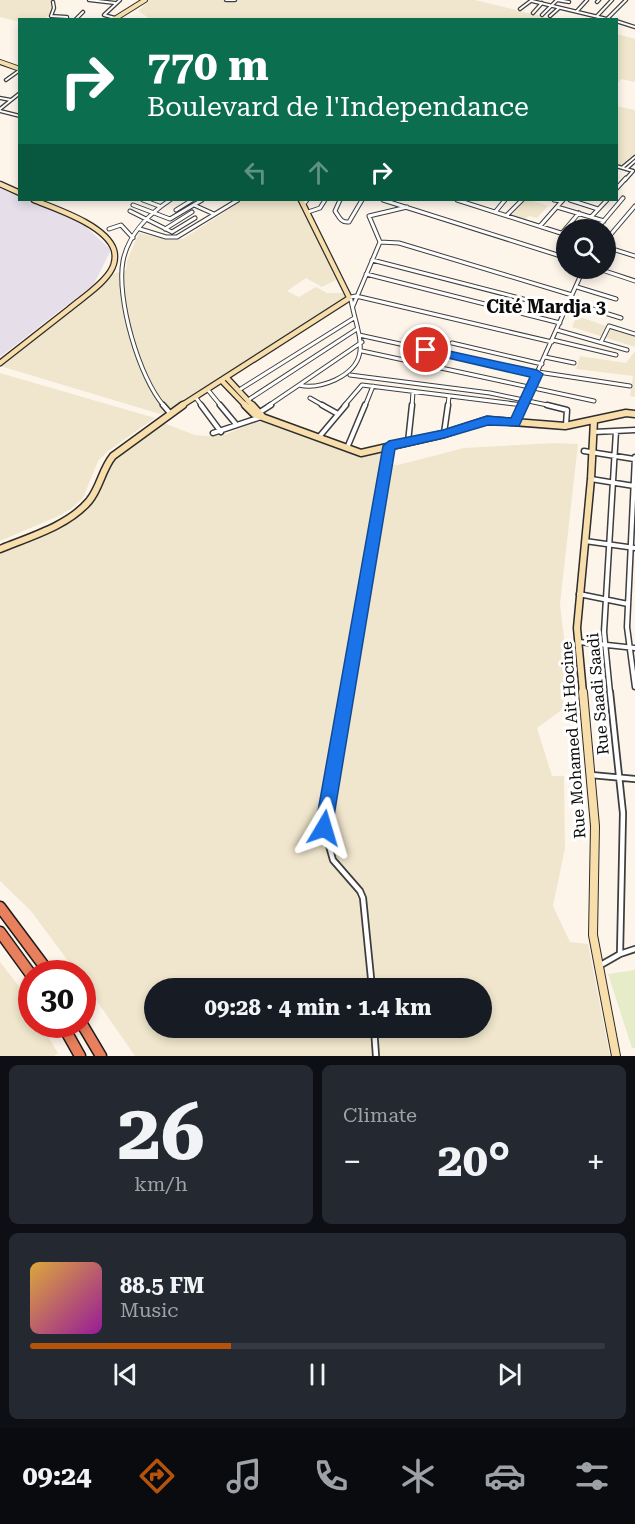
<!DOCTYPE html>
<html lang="en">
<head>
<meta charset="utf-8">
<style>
  :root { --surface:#171b24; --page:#242831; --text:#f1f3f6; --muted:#9ea1a6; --line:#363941; --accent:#b45309 }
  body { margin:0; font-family:"Roboto Serif",serif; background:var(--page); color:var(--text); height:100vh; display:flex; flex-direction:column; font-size:22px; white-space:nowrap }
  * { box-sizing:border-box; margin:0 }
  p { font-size:20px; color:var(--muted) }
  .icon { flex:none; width:33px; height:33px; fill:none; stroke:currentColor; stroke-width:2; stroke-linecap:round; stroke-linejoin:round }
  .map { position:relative; height:1056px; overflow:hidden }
  .side { display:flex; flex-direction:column; gap:9px; padding:9px; background:#0d0f14; flex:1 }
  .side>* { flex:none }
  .banner { position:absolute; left:18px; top:18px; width:600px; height:183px; border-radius:0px; box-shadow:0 3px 9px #0003; background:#0b6e4f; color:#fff; overflow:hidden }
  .fabs { position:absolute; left:556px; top:219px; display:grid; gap:12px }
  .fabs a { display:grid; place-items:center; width:60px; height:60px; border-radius:50%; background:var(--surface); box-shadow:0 3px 9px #0003; font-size:30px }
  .speed { position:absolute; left:18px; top:960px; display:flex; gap:12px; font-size:30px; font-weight:700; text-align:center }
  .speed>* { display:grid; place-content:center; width:78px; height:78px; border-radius:50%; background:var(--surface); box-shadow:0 3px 9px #0003; line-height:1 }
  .speed .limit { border:9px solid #d22; background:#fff; color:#111 }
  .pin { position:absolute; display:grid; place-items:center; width:51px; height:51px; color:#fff; margin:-26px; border:3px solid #fff; border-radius:50%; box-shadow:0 2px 6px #0007 }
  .me { position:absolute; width:66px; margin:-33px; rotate:7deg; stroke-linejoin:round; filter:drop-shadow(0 0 4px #0008) }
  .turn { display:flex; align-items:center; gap:21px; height:126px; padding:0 30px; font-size:27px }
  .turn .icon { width:78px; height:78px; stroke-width:2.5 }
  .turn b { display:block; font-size:42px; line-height:51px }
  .lanes { display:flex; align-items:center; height:57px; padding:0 30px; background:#0003; justify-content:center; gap:30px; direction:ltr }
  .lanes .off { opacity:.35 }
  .big { font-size:45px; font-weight:700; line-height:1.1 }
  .side .card { flex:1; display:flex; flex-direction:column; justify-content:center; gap:9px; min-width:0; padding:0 21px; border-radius:9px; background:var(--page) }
  .side .dial { align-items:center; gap:0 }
  .dial b { font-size:78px; line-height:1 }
  .song { display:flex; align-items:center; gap:18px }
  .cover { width:72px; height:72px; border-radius:9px; background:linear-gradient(135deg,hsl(40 70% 55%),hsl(300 70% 35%)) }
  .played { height:6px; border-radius:3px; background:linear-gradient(90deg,var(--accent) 35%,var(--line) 35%) }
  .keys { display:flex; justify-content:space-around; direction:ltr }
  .heat { display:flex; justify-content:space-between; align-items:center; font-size:33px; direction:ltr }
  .side .tiles { flex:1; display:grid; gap:9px; grid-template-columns:1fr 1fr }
  .card:last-child { grid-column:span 2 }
  .trip { position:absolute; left:144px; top:978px; width:348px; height:60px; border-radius:30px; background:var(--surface); box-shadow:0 3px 9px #0003; font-weight:700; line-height:60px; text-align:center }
  .tab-bar { display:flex; height:96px; justify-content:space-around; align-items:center; background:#090b0e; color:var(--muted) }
  .tab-bar .icon { width:42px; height:42px }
  .tab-bar .active { color:var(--accent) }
  .tab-bar b { font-size:27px; color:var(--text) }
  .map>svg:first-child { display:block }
</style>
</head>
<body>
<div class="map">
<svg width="635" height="1056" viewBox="0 0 635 1056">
  <rect width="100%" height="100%" fill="#fdf5ea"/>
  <!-- industrial -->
  <path fill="#e6dfe9" d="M0 187 19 196 20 200H27L84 225 111 250 94 284 0 357Z"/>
  <!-- farmland -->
  <path fill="#f0e6cd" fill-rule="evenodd" d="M0 0H53L56 9 44 19 20 20 19 22 0 17Z
    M150 0H475L553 19 152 20 138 11Z
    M617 34 635 39V82L621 79 617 84Z
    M617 106 635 110V155L621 167 617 165Z
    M243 200H298L336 280 322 287 306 278 287 291 299 297 316 287 327 293H343L346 298 173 410 160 414 0 366 99 288 113 274 126 270 127 261 139 233 171 240 183 239Z
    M524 200H530L548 206 537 218 529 216 525 219 512 215Z
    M577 316 635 336V347L572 327Z
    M635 351V397L630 396 633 376 576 369 580 356 626 363Z
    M0 373 155 418 108 451 98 461 83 498 72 508 61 515 0 541Z
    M267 421 348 452 359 455 383 451 384 464 398 465 464 448 553 443 578 444 560 604 564 638 563 709 537 728 552 776H564L565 848 553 906 570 942 588 944 610 1056H135L83 981 82 974 77 973 31 911 0 881V553L82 513 97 498 106 473 117 457 161 422 195 435 206 436 224 435 253 423ZM154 988H482V1028H154Z
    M0 962 18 985 31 1008 32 1024 41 1025 58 1053 54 1056H0Z"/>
  <!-- pitch -->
  <path fill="#e7ecc8" d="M635 970V1048H632L608 974Z"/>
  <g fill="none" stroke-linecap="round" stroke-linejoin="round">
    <!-- street-far3 casing -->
    <g stroke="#3e3e3e" stroke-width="4.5">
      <path id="street-far3" d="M89 0 115 3
        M226 0H235
        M557 0 569 2
        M532 1 611 20
        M53 2 54 8 51 16 67 17V20
        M597 2 599 0
        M520 9 532 0
        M577 11 587 0
        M533 13 542 3
        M542 15 557 0
        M550 16 559 8
        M597 16 612 0
        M115 18 104 15 120 0
        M608 18 626 0
        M75 20 83 12
        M616 21 635 27
        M6 80 20 70
        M0 98 11 100
        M0 109 20 93
        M0 111 20 116
        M616 166 633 171
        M623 167 635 157
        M626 169 635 161
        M625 180 633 171"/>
    </g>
    <!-- street-far2 casing -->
    <g stroke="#3e3e3e" stroke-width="5">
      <path id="street-far2" d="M616 189 626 178
        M143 200 159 206
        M340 200 335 211C339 217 341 223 349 222L362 200
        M383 200 567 258
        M457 200 567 235
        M554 200 561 201
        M570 200 598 209
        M133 205 170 219 202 200
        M194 205 214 214
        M303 205 307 200
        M557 207 604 221
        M176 210 192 200
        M130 211 172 232 195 218
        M496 211 505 200
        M308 212 320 208 325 200
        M507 215 522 200
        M591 217 607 200
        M540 226 563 200
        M109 229 121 225 133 238
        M140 229 166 237H177L238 200
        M165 229 192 212
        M596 230 623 198
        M562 233 579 213
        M606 240 635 206
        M380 242 399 243 572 295
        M606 247 635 256
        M372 260 566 310
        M596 268 635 281
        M366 274 560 323
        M577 287 616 299
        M351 297 356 296 552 342
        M570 302 621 318
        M353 306 380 242 369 216 407 207
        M557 330 627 350
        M359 335 537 374
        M553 340 616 355
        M601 342 609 326 635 334
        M452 343 542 364
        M362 351 594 401
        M545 357 574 363
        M538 372 630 386
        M350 375 490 393 552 406
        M299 385 362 342
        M208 390 221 406
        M239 390 354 318
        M196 398 202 406
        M310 398 324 406
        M248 400 357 329
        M164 406C139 378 116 298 123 261 128 235 149 214 170 200
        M268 406 299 385C311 388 324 385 335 380 375 361 357 334 351 300
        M344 406 362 385 523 405
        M365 406 373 386
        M412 406 413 392
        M448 406 449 396
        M522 406 584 268"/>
    </g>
    <!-- street-far1 casing -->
    <g stroke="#3e3e3e" stroke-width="7">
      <path id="street-far1" d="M163 405 170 413
        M201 405 221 432
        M220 405 235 423
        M322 405 338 414
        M520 405H523
        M547 405 567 410 566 425
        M260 412 271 405
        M515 422 523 405
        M594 432 635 430
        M213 433 261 417
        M444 433 448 405
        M319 437 346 405
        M408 442 412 405
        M347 448 365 405
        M584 451 634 459
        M635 457 627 627 635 687
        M591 479 634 486
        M585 541 635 548
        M579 594 628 604
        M579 642 635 648
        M347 693 389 447
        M610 693 604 632 616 431"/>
    </g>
    <!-- street casing -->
    <g stroke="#3e3e3e" stroke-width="8">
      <path id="street" d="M347 692 324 828 333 860 360 891 363 898 372 988
        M610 692 623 813 620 954
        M591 775 635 779
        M599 966 620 954 635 949
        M374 1028 376 1056"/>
    </g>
    <!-- secondary-far3 casing -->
    <g stroke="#2d2d2d" stroke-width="6">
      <path id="secondary-far3" d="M113 20 145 0
        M0 62 20 69"/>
    </g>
    <!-- secondary-far2 casing -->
    <g stroke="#2d2d2d" stroke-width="7">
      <path id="secondary-far2" d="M0 184 20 193
        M301 200 349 297
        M0 363C23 345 46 327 69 309 82 298 100 287 110 272 114 266 116 258 114 250 106 225 56 209 34 200
        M227 378 253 406
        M222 381 246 406
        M181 406 348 299"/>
    </g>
    <!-- secondary-far1 casing -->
    <g stroke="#2d2d2d" stroke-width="9">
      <path id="secondary-far1" d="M245 405 254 414 361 453 444 434 487 420 565 426 626 413 635 414
        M252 405 262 416
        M0 549C29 537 68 526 89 501 100 488 102 469 113 456L183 405
        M583 693 577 628 591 479 594 420"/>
    </g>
    <!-- secondary casing -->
    <g stroke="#2d2d2d" stroke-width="10">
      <path id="secondary" d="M583 692 595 826 593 935 616 1056"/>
    </g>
    <!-- highway casing -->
    <g stroke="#1c1c1c" stroke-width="13">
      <path id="highway" d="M0 907 50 974
        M0 932 32 976
        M62 1024 80 1056
        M82 1024 101 1056"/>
    </g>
    <!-- street-far3 -->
    <use href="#street-far3" stroke="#fff" stroke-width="2"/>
    <!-- street-far2 -->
    <use href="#street-far2" stroke="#fff" stroke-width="3"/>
    <!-- street-far1 -->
    <use href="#street-far1" stroke="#fff" stroke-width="4"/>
    <!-- street -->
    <use href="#street" stroke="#fff" stroke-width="4.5"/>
    <!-- secondary-far3 -->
    <use href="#secondary-far3" stroke="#f8deaa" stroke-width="4"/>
    <!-- secondary-far2 -->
    <use href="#secondary-far2" stroke="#f8deaa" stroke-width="4.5"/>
    <!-- secondary-far1 -->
    <use href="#secondary-far1" stroke="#f8deaa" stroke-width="6"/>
    <!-- secondary -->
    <use href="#secondary" stroke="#f8deaa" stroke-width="8"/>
    <!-- highway -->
    <use href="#highway" stroke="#e87f5d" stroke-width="10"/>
  </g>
  <!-- route -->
  <path fill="#1a73e8" stroke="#114b97" stroke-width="1.5" d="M426 346 537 370 543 374 519 426 488 425 444 438 395 449 332 828 330 834 324 836 318 834 315 828 383 446 389 441 443 430 487 416 511 418 530 377 422 352 420 350Z"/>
  <g text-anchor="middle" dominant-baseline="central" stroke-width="6" stroke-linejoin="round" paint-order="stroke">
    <!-- street labels -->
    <g font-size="16" fill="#0b0b0b" stroke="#fff">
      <text transform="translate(598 694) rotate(-95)">Rue Saadi Saadi</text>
      <text transform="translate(573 740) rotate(-94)">Rue Mohamed Ait Hocine</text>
    </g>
    <!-- neighbourhood labels -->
    <g font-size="18" font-weight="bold" fill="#0b0b0b" stroke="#fff">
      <text x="546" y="306">Cité Mardja 3</text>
    </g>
  </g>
</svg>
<div class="fabs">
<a><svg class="icon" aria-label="search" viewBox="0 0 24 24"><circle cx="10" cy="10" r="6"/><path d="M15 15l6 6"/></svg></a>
</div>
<div class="speed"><div class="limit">30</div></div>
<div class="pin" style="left:426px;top:350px;background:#d93025"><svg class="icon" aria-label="arrive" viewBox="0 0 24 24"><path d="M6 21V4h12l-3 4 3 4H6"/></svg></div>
<svg class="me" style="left:324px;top:828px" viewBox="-20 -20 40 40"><path d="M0-17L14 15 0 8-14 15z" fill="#1a73e8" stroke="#fff" stroke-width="4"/></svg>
<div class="trip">09:28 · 4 min · 1.4 km</div>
<div class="banner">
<div class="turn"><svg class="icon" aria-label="right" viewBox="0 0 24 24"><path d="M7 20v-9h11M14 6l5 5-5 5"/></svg><div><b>770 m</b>Boulevard de l'Independance</div></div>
<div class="lanes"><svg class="icon off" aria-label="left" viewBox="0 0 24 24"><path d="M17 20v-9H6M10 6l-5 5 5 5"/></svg><svg class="icon off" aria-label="ahead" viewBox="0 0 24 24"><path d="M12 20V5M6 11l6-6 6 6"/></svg><svg class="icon" aria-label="right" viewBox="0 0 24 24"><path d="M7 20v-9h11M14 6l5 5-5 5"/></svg></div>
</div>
</div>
<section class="side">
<div class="tiles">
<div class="card dial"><b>26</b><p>km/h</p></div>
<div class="card"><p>Climate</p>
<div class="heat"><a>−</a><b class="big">20°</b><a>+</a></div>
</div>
<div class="card">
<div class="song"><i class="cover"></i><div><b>88.5 FM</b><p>Music</p></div></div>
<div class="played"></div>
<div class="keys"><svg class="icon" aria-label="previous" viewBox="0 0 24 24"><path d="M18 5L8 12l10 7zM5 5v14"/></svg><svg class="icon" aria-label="pause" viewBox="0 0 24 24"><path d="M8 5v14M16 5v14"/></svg><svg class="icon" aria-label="next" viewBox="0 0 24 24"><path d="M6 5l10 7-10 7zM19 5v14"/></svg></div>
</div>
</div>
</section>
<nav class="tab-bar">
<b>09:24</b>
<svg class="icon active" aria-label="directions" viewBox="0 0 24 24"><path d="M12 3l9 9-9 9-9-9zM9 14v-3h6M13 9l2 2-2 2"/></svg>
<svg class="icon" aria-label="music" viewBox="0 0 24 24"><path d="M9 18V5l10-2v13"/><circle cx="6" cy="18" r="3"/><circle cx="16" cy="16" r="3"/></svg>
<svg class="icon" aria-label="phone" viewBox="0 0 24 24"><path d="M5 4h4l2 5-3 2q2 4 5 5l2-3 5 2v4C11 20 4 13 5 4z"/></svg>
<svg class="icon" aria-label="climate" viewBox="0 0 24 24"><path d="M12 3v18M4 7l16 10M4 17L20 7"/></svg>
<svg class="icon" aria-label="car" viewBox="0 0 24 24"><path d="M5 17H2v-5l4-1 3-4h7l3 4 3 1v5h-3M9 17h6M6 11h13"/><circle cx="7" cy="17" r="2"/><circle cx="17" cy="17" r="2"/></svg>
<svg class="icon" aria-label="filters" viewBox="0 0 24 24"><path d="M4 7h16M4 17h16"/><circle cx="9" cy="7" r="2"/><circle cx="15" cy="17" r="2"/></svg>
</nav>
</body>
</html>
